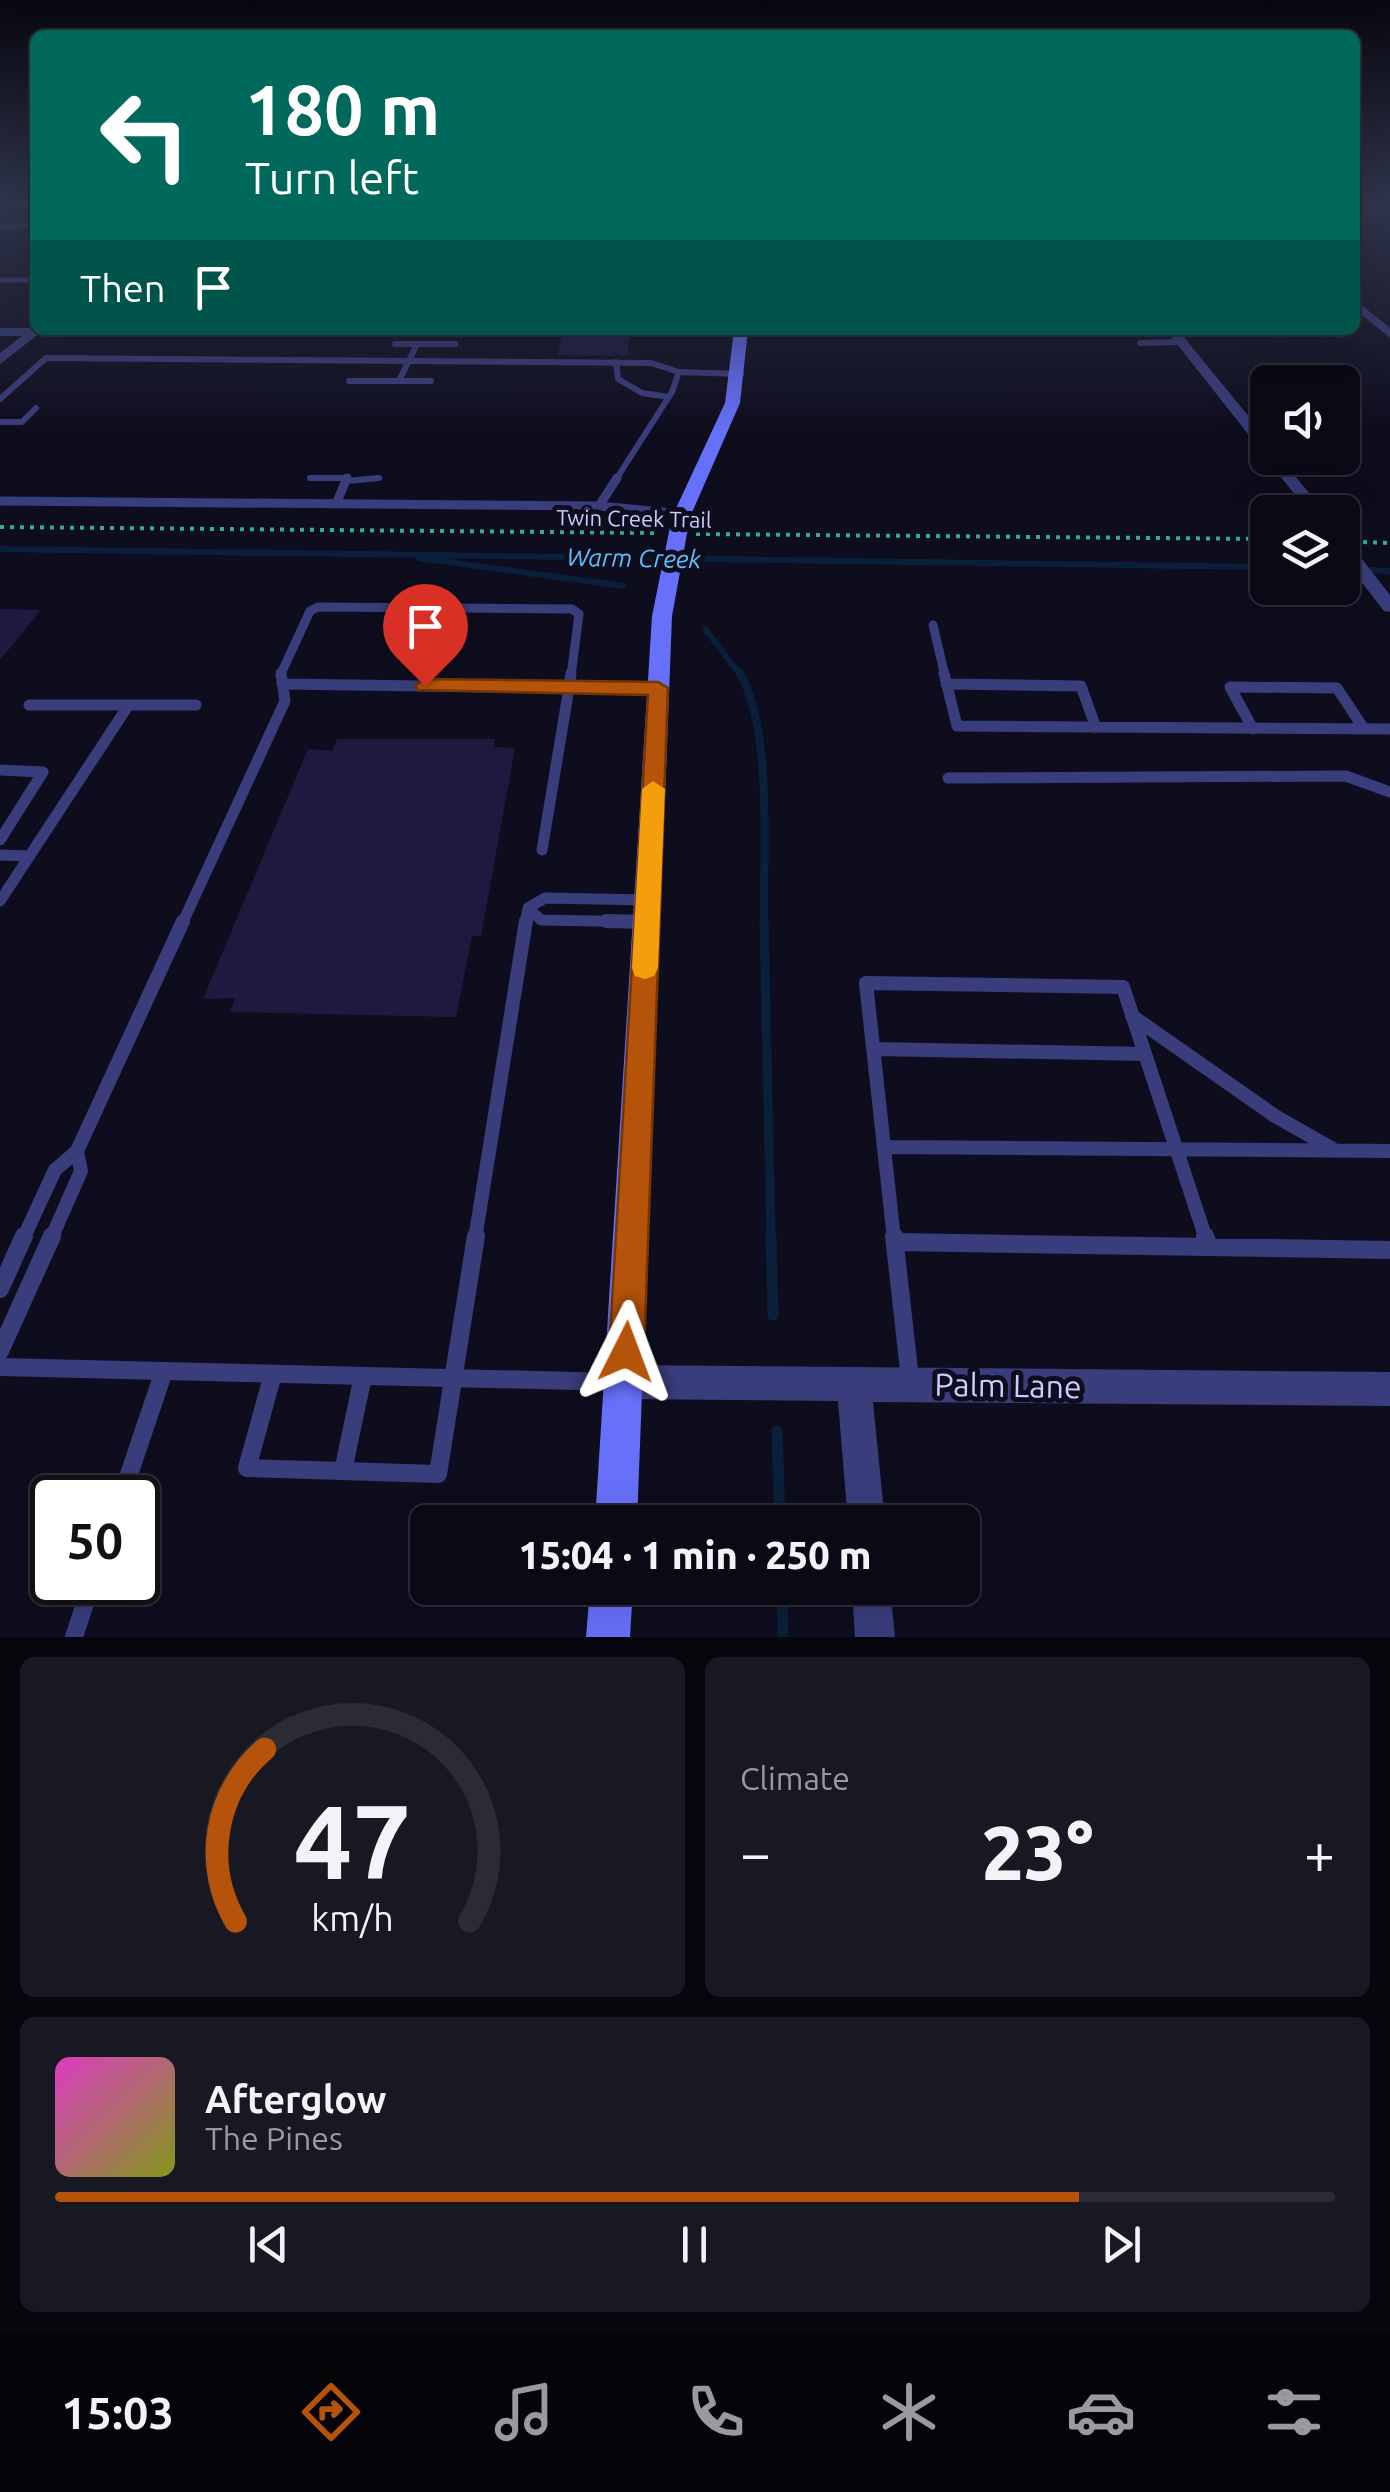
<!DOCTYPE html>
<html lang="en">
<head>
<meta charset="utf-8">
<style>
  :root { --surface:#0a0a16; --page:#181823; --text:#f1f3f6; --muted:#999aa1; --line:#2a2b35; --accent:#b45309 }
  body { margin:0; font-family:Ubuntu,sans-serif; background:var(--page); color:var(--text); height:100vh; display:flex; flex-direction:column; font-size:38px; white-space:nowrap }
  * { box-sizing:border-box; margin:0 }
  p { font-size:32px; color:var(--muted) }
  .icon { flex:none; width:55px; height:55px; fill:none; stroke:currentColor; stroke-width:2; stroke-linecap:round; stroke-linejoin:round }
  .map { position:relative; height:1637px; overflow:hidden }
  .sheet { display:flex; flex-direction:column; gap:20px; padding:20px; background:#06060c; flex:1 }
  .sheet>* { flex:none }
  .guide { position:absolute; left:30px; top:30px; width:1330px; height:305px; border-radius:15px; box-shadow:0 10px 40px #0002,0 0 0 2px var(--line); background:#00695c; color:#fff; overflow:hidden }
  .tools { position:absolute; left:1250px; top:365px; display:grid; gap:20px }
  .tools a { display:grid; place-items:center; width:110px; height:110px; border-radius:15px; background:var(--surface); box-shadow:0 10px 40px #0002,0 0 0 2px var(--line); font-size:50px }
  .speed { position:absolute; left:30px; top:1475px; display:flex; gap:20px; font-size:50px; font-weight:700; text-align:center }
  .speed>* { display:grid; place-content:center; width:130px; height:130px; border-radius:50%; background:var(--surface); box-shadow:0 10px 40px #0002,0 0 0 2px var(--line); line-height:1 }
  .speed .limit { border:5px solid #111; border-radius:15px; background:#fff; color:#111 }
  .pin { position:absolute; display:grid; place-items:center; width:85px; height:85px; color:#fff; margin:-102px -42px; border-radius:50% 50% 50% 0; rotate:-45deg; box-shadow:0 0 10px #0007 }
  .pin .icon { rotate:45deg }
  .me { position:absolute; width:110px; margin:-55px; rotate:3deg; stroke-linejoin:round; filter:drop-shadow(0 0 8px #0008) }
  .turn { display:flex; align-items:center; gap:35px; height:210px; padding:0 50px; font-size:45px }
  .turn .icon { width:130px; height:130px; stroke-width:2.5 }
  .turn b { display:block; font-size:70px; line-height:85px }
  .then { display:flex; align-items:center; height:95px; padding:0 50px; background:#0003; gap:20px; font-size:38px }
  .big { font-size:75px; font-weight:800; line-height:1.1 }
  .sheet .card { flex:1; display:flex; flex-direction:column; justify-content:center; gap:15px; min-width:0; padding:0 35px; border-radius:15px; background:var(--page) }
  .sheet .dial { align-items:center; gap:0 }
  .dial svg { height:260px; overflow:visible; fill:none; stroke:var(--line); stroke-width:7; stroke-linecap:round; text-anchor:middle }
  .dial text { fill:var(--text); stroke:none }
  .song { display:flex; align-items:center; gap:30px }
  .cover { width:120px; height:120px; border-radius:15px; background:linear-gradient(135deg,hsl(310 70% 55%),hsl(70 70% 35%)) }
  .played { height:10px; border-radius:5px; background:linear-gradient(90deg,var(--accent) 80%,var(--line) 80%) }
  .keys { display:flex; justify-content:space-around; direction:ltr }
  .heat { display:flex; justify-content:space-between; align-items:center; font-size:55px; direction:ltr }
  .sheet .tiles { flex:1; display:grid; gap:20px; grid-template-columns:1fr 1fr }
  .card:last-child { grid-column:span 2 }
  .trip { position:absolute; left:410px; top:1505px; width:570px; height:100px; border-radius:15px; background:var(--surface); box-shadow:0 10px 40px #0002,0 0 0 2px var(--line); font-weight:800; line-height:100px; text-align:center }
  .menu { display:flex; height:160px; justify-content:space-around; align-items:center; background:#040409; color:var(--muted) }
  .menu .icon { width:70px; height:70px }
  .menu .current { color:var(--accent) }
  .menu b { font-size:45px; color:var(--text) }
  .map>svg:first-child { display:block }
</style>
</head>
<body>
<div class="map">
<svg width="1390" height="1637" viewBox="0 0 1390 1637">
  <rect width="100%" height="100%" fill="#0e0d1e"/>
  <g fill="none" stroke-linecap="round" stroke-linejoin="round">
    <!-- stream-far3 -->
    <path stroke="#0a203a" stroke-width="6" d="M0 549 1268 567
      M419 558 623 586
      M1342 569 1390 571
      M706 630 741 676"/>
    <!-- stream-far2 -->
    <path stroke="#0a203a" stroke-width="8" d="M740 673C773 732 763 855 764 924"/>
    <!-- stream-far1 -->
    <path stroke="#0a203a" stroke-width="9" d="M764 921 771 1239"/>
    <!-- stream -->
    <path stroke="#0a203a" stroke-width="11" d="M771 1236 773 1315
      M777 1431 780 1522
      M782 1588 783 1637"/>
  </g>
  <!-- building -->
  <path fill="#1e1a3f" d="M562 336 629 337 628 356 558 355Z
    M0 609 41 610 0 660Z
    M337 739H495L493 747 515 748 481 936H472L456 1017 230 1012 235 998 203 999 308 749 332 751Z"/>
  <g fill="none" stroke-linecap="round" stroke-linejoin="round">
    <!-- path -->
    <path stroke="#32ac99" stroke-width="4" stroke-dasharray="4 6" stroke-linecap="butt" d="M0 527 660 533
      M696 534 1268 539
      M1363 542 1390 543"/>
    <!-- service-far5 -->
    <path stroke="#393d7c" stroke-width="5" d="M1355 205 1368 214H1385
      M0 280H35"/>
    <!-- service-far4 -->
    <path stroke="#393d7c" stroke-width="6" d="M1140 343 1182 342
      M395 344H417
      M616 362 618 379 642 393 669 397
      M349 381H399L417 344H455
      M399 381H431
      M0 399 46 358 651 363 679 372 741 374
      M0 422H22L36 408
      M310 478H347
      M346 481 379 478
      M615 481 672 392 679 372"/>
    <!-- service-far3 -->
    <path stroke="#393d7c" stroke-width="9" d="M0 501 599 506 617 478
      M336 504 347 478
      M599 506 683 514
      M933 625 945 676
      M280 676 310 611 318 607 572 609 579 614 571 676"/>
    <!-- service-far2 -->
    <path stroke="#393d7c" stroke-width="11" d="M944 673 957 726 1390 729
      M282 684 569 688 571 673
      M946 684 1081 686 1096 728
      M29 705H196
      M1253 729 1230 687 1337 688 1364 729
      M0 770 43 772 0 840
      M948 778 1346 776 1390 792
      M542 850 569 688H658
      M0 855 30 856
      M0 901 128 706
      M647 922 541 920 528 908 545 898 648 900
      M182 924 285 701 281 673
      M525 924 528 908"/>
    <!-- service-far1 -->
    <path stroke="#393d7c" stroke-width="14" d="M606 921 647 922
      M1132 1016 1275 1116 1333 1149
      M874 1049 1145 1054
      M885 1147 1390 1151
      M23 1239 55 1170 77 1151 183 921
      M51 1239 81 1171 77 1151
      M475 1239 526 921
      M894 1239 866 983 1123 987 1206 1239"/>
    <!-- service -->
    <path stroke="#393d7c" stroke-width="18" d="M894 1236 910 1379
      M1205 1236 1209 1247
      M895 1242 1390 1250
      M0 1289 24 1236
      M0 1351 52 1236
      M0 1367 616 1382
      M273 1374 247 1468 438 1474 476 1236
      M343 1471 363 1376
      M121 1498 164 1371
      M74 1637 92 1582"/>
    <!-- minor -->
    <path fill="#393d7c" fill-rule="evenodd" d="M35 221V227L0 231V225Z
      M1355 300 1390 328V338L1355 309Z
      M0 328H33L39 332 33 336H0Z
      M1166 330H1178L1268 440V454L1263 453Z
      M1268 455 1280 458 1325 512H1309L1268 461Z
      M1342 540 1348 541 1390 595V612L1384 611 1342 557Z
      M625 1365 1390 1372V1406L873 1402 885 1522H848L838 1401 625 1399 613 1394 608 1382 613 1370Z
      M852 1588H890L895 1637H855Z"/>
    <!-- tertiary -->
    <path fill="#393d7c" fill-rule="evenodd" d="M35 326V330H42L40 333 0 364V353Z"/>
    <!-- secondary -->
    <path fill="#6770fa" fill-rule="evenodd" d="M734 330H748L740 403 690 517 672 616 637 1522H595L652 616 672 517 725 403Z
      M590 1588H633L630 1637H586Z"/>
  </g>
  <!-- sky -->
  <linearGradient id="sky" x2="0" y2="1"><stop stop-color="#080710"/><stop offset="0.47" stop-color="#30354c"/><stop offset="1" stop-color="#30354c" stop-opacity="0"/></linearGradient>
  <rect width="1390" height="434" fill="url(#sky)"/>
  <!-- route -->
  <path fill="#b45309" stroke="#753606" stroke-width="2.5" d="M425 679 658 682 668 688 644 1352 639 1365 626 1370 614 1365 609 1352 648 695 418 690 415 686Z"/>
  <!-- slow -->
  <path fill="#f59e0b" d="M653 781 665 789 658 968 654 976 645 979 635 976 632 968 642 789Z"/>
  <g text-anchor="middle" dominant-baseline="central" stroke-width="10" stroke-linejoin="round" paint-order="stroke">
    <!-- far-street labels -->
    <g font-size="22" fill="#cdccfd" stroke="#0e0d1e">
      <text transform="translate(634 518) rotate(1)">Twin Creek Trail</text>
    </g>
    <!-- far-water labels -->
    <g font-size="25" font-style="italic" fill="#5ebff9" stroke="#0e0d1e">
      <text transform="translate(634 558) rotate(1)">Warm Creek</text>
    </g>
    <!-- near-street labels -->
    <g font-size="32" fill="#cdccfd" stroke="#0e0d1e">
      <text transform="translate(1008 1385) rotate(1)">Palm Lane</text>
    </g>
  </g>
</svg>
<div class="tools">
<a><svg class="icon" aria-label="sound" viewBox="0 0 24 24"><path d="M4 9h4l5-4v14l-5-4H4zM17 9q2 3 0 6"/></svg></a>
<a><svg class="icon" aria-label="layers" viewBox="0 0 24 24"><path d="M12 4l9 5-9 5-9-5zM3 14l9 5 9-5"/></svg></a>
</div>
<div class="speed"><div class="limit">50</div></div>
<div class="pin" style="left:425px;top:686px;background:#d93025"><svg class="icon" aria-label="arrive" viewBox="0 0 24 24"><path d="M6 21V4h12l-3 4 3 4H6"/></svg></div>
<svg class="me" style="left:626px;top:1352px" viewBox="-20 -20 40 40"><path d="M0-17L14 15 0 8-14 15z" fill="#b45309" stroke="#fff" stroke-width="4"/></svg>
<div class="trip">15:04 · 1 min · 250 m</div>
<div class="guide">
<div class="turn"><svg class="icon" aria-label="left" viewBox="0 0 24 24"><path d="M17 20v-9H6M10 6l-5 5 5 5"/></svg><div><b>180 m</b>Turn left</div></div>
<div class="then">Then<svg class="icon" aria-label="arrive" viewBox="0 0 24 24"><path d="M6 21V4h12l-3 4 3 4H6"/></svg></div>
</div>
</div>
<section class="sheet">
<div class="tiles">
<div class="card dial"><svg viewBox="0 0 100 80">
<path d="M14 69A42 42 0 1 1 86 69"/>
<path d="M14 69A42 42 0 0 1 23 16" stroke="#b45309"/>
<text x="50" y="56" font-size="32" font-weight="700">47</text>
<text x="50" y="72" font-size="11">km/h</text>
</svg></div>
<div class="card"><p>Climate</p>
<div class="heat"><a>−</a><b class="big">23°</b><a>+</a></div>
</div>
<div class="card">
<div class="song"><i class="cover"></i><div><b>Afterglow</b><p>The Pines</p></div></div>
<div class="played"></div>
<div class="keys"><svg class="icon" aria-label="previous" viewBox="0 0 24 24"><path d="M18 5L8 12l10 7zM5 5v14"/></svg><svg class="icon" aria-label="pause" viewBox="0 0 24 24"><path d="M8 5v14M16 5v14"/></svg><svg class="icon" aria-label="next" viewBox="0 0 24 24"><path d="M6 5l10 7-10 7zM19 5v14"/></svg></div>
</div>
</div>
</section>
<nav class="menu">
<b>15:03</b>
<svg class="icon current" aria-label="directions" viewBox="0 0 24 24"><path d="M12 3l9 9-9 9-9-9zM9 14v-3h6M13 9l2 2-2 2"/></svg>
<svg class="icon" aria-label="music" viewBox="0 0 24 24"><path d="M9 18V5l10-2v13"/><circle cx="6" cy="18" r="3"/><circle cx="16" cy="16" r="3"/></svg>
<svg class="icon" aria-label="phone" viewBox="0 0 24 24"><path d="M5 4h4l2 5-3 2q2 4 5 5l2-3 5 2v4C11 20 4 13 5 4z"/></svg>
<svg class="icon" aria-label="climate" viewBox="0 0 24 24"><path d="M12 3v18M4 7l16 10M4 17L20 7"/></svg>
<svg class="icon" aria-label="car" viewBox="0 0 24 24"><path d="M5 17H2v-5l4-1 3-4h7l3 4 3 1v5h-3M9 17h6M6 11h13"/><circle cx="7" cy="17" r="2"/><circle cx="17" cy="17" r="2"/></svg>
<svg class="icon" aria-label="filters" viewBox="0 0 24 24"><path d="M4 7h16M4 17h16"/><circle cx="9" cy="7" r="2"/><circle cx="15" cy="17" r="2"/></svg>
</nav>
</body>
</html>
